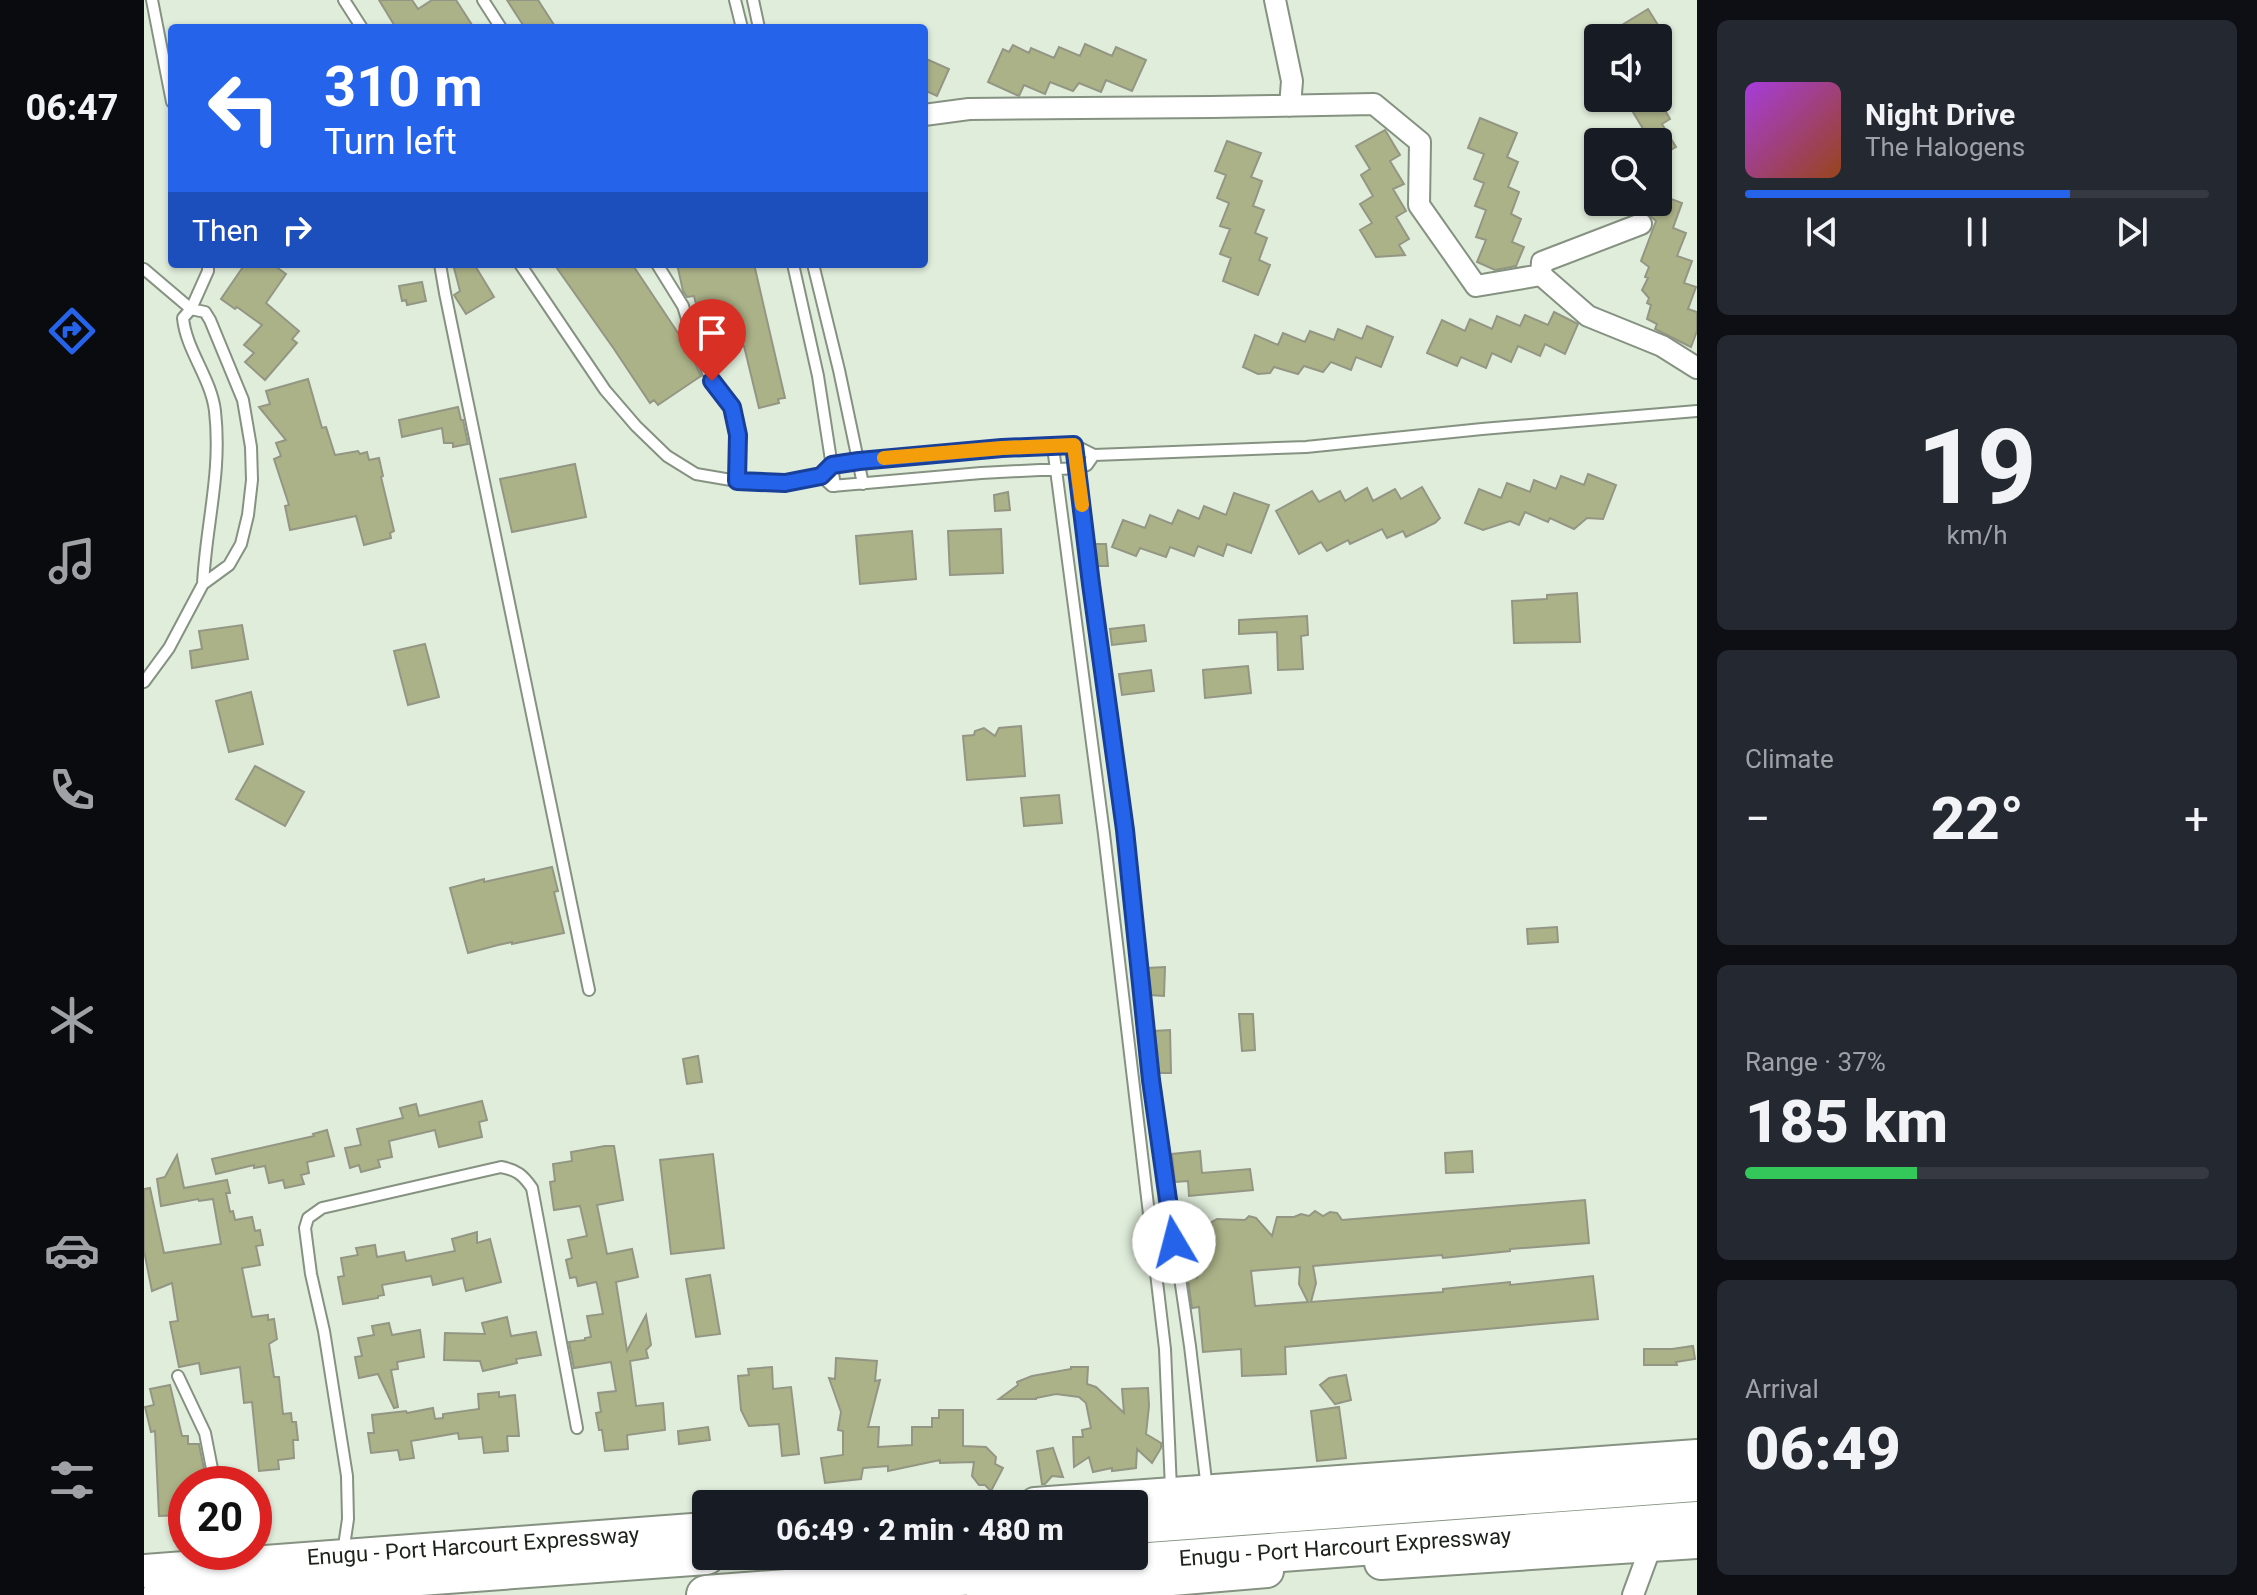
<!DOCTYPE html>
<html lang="en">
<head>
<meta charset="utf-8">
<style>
  :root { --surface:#171b24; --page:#242831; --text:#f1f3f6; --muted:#9ea1a6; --line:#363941; --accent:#2563eb }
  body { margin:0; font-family:Roboto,sans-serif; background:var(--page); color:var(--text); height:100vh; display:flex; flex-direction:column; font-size:30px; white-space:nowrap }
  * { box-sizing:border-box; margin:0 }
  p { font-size:26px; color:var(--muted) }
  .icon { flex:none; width:44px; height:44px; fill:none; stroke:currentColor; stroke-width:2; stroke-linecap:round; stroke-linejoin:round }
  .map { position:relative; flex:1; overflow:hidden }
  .details { display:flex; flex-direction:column; gap:20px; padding:20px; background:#0d0f14; width:560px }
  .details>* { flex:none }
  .hud { position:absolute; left:24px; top:24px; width:760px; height:244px; border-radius:8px; box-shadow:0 2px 6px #0004; background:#2563eb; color:#fff; overflow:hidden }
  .buttons { position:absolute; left:1440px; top:24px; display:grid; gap:16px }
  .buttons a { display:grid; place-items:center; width:88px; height:88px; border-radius:8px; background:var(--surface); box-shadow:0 2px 6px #0004; font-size:40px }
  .speed { position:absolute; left:24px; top:1466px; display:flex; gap:16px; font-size:40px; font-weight:700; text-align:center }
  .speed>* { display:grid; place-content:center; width:104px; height:104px; border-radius:50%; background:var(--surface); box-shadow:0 2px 6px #0004; line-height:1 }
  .speed .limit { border:12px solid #d22; background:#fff; color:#111 }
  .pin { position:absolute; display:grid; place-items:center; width:68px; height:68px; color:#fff; margin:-82px -34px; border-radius:50% 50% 50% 0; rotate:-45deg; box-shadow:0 0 8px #0007 }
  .pin .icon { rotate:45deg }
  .me { position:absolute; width:88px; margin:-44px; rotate:352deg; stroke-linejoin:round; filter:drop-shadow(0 0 6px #0008) }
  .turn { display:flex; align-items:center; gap:28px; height:168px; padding:0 24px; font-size:36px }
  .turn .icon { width:104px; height:104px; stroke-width:2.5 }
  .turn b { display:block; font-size:56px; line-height:68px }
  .then { display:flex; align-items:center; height:76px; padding:0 24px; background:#0003; gap:16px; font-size:30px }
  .big { font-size:60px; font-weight:800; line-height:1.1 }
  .details .widget { flex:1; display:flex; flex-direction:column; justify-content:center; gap:12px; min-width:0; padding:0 28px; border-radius:12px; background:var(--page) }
  .details .dial { align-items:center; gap:0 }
  .dial b { font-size:104px; line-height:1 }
  .song { display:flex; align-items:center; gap:24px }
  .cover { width:96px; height:96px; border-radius:12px; background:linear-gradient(135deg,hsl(280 70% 55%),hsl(20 70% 35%)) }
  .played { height:8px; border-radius:4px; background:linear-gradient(90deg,var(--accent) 70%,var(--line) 70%) }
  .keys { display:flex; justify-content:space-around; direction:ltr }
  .heat { display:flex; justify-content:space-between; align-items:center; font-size:44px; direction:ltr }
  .charge { height:12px; border-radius:6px; background:linear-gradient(90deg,#34c759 37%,var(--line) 0) }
  .trip { position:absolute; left:548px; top:1490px; width:456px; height:80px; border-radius:8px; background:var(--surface); box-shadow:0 2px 6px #0004; font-weight:800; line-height:80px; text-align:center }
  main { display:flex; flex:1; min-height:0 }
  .menu { display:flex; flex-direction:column; width:144px; justify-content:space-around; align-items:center; background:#090b0e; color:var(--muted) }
  .menu .icon { width:56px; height:56px }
  .menu .active { color:var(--accent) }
  .menu b { font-size:36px; color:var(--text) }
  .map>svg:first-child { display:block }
</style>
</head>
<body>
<main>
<nav class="menu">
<b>06:47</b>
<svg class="icon active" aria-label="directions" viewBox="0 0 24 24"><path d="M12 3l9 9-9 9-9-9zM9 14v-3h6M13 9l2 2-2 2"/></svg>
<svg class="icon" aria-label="music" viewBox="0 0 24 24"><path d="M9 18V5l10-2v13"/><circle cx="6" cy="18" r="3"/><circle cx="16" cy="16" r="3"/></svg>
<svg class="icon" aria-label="phone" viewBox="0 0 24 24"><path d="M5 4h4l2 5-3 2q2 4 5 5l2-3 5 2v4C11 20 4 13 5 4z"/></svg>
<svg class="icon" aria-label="climate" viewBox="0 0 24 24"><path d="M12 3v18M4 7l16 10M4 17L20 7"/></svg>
<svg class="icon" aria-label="car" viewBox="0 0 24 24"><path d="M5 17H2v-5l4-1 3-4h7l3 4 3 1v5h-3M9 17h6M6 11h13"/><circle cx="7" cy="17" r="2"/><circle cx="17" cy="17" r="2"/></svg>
<svg class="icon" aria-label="filters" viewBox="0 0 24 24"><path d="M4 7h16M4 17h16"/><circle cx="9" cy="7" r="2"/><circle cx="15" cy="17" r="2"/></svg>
</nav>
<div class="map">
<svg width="1553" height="1595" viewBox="0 0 1553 1595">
  <rect width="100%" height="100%" fill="#e0eddb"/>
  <!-- building -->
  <path fill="#acb288" stroke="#939683" stroke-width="2" fill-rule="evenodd" d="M235 0H268L274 9 288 0H312L330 28H252Z
    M363 0H394L412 28H381Z
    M1504 9 1522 38H1479L1473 28Z
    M941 44 968 56 972 47 1002 60 988 91 962 80 957 92 935 83 929 91 906 82 901 94 880 85 875 96 844 82 859 49 865 52 869 45 885 53 887 48 910 58 915 47 936 56Z
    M780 58 805 69 793 96 780 90Z
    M1493 98H1514L1526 119 1518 124 1532 147 1514 157V142H1507L1489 112 1498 107Z
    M1336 118 1373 133 1363 157 1374 162 1364 187 1375 192 1367 214 1377 219 1368 242 1380 247 1372 266 1351 270 1333 262 1342 240 1332 237 1342 210 1331 206 1340 183 1330 179 1340 154 1324 148Z
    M1241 130 1256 155 1246 161 1260 184 1249 189 1262 211 1252 217 1265 239 1255 245 1261 255 1232 257 1216 230 1228 223 1216 204 1229 196 1217 175 1226 169 1212 146Z
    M1083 141 1117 153 1107 177 1118 181 1109 206 1120 210 1111 233 1123 238 1115 260 1126 265 1114 295 1079 281 1087 258 1076 254 1086 229 1076 226 1085 203 1073 198 1082 175 1071 171Z
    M1514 194 1538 203 1529 228 1542 233 1533 256 1548 261 1540 283 1552 287 1544 309 1553 312V331L1547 347 1511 329 1513 324 1503 319 1507 305 1503 303 1505 298 1498 290 1504 278 1501 277 1505 267 1497 261 1512 221 1502 212 1506 202H1514Z
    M101 264H128L142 274 122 303 155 331 148 339 153 343 121 380 101 362 110 353 100 345 118 325 93 307 91 309 77 299Z
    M309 264H330L350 297 322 314 310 295 316 291Z
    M410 264H488L544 348 557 376 514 405 510 400 506 403 470 349Z
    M533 264H610L641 398 634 399 635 403 615 408 600 346 565 354 550 296 543 297 539 291Z
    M278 282 282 301 263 305 262 300 258 301 255 286Z
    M1410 312 1434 324 1421 354 1401 344 1396 356 1374 346 1367 362 1348 353 1342 368 1317 357 1313 366 1283 353 1298 320 1321 331 1326 319 1348 329 1353 316 1376 326 1381 315 1404 325Z
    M1223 326 1249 337 1237 367 1212 357 1207 370 1187 362 1179 372 1160 366 1154 374 1130 367 1126 373 1114 374 1099 367 1111 335 1134 345 1139 333 1161 342 1166 331 1190 340 1194 329 1218 339Z
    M164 379 178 428 182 427 191 455 214 451 216 454 223 452 225 460 235 458 239 476 237 477 250 531 246 533 247 538 220 545 212 516 146 530 141 506 145 505 130 459 137 456 132 443 142 440 115 407 126 404 122 391Z
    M314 407 317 420H319L324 444 309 447V443H300L298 428 258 437 255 420Z
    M431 464 442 517 368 532 356 479Z
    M1444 474 1472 485 1459 519 1443 518 1430 529 1406 518 1404 522 1381 512 1375 525 1366 521 1339 530 1321 523 1335 489 1357 498 1363 483 1386 492 1390 480 1412 489 1417 476 1440 485Z
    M1278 487 1296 518 1291 523 1262 537 1259 531 1243 538 1238 529 1206 544 1204 540 1183 551 1177 542 1155 554 1132 511 1168 491 1175 502 1196 491 1201 501 1223 488 1229 501 1251 489 1257 499Z
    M864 492 866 510 851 511 850 495Z
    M1090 493 1125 505 1107 553 1083 544 1079 556 1054 546 1050 556 1026 547 1022 557 996 548 992 556 968 547 979 520 1001 528 1006 515 1028 524 1034 510 1055 519 1060 506 1082 515Z
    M857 529 859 573 806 575 804 531Z
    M768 531 772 579 716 584 712 536Z
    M950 544H962L964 566H953Z
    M1433 593 1436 642 1370 643 1368 601 1403 599V595Z
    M1163 616 1164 635 1157 636 1159 669 1134 670 1133 632 1095 634V620Z
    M98 625 104 659 48 668 46 651 58 649 55 631Z
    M1000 625 1002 641 968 645 966 629Z
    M281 644 295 697 264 705 250 651Z
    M1104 666 1107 693 1061 698 1059 670Z
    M1007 670 1010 691 978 695 975 674Z
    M107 692 119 744 85 752 72 701Z
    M877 726 881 776 823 780 819 736 830 735 831 731 840 728 851 736 855 728Z
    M111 766 160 792 141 826 92 799Z
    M915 795 918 823 880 826 877 798Z
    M408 867 414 891 410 892 420 933 368 944V942L354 945 324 953 306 888 340 879V882Z
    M1413 927 1414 942 1384 944 1383 929Z
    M1021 967 1020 996 1006 995 1003 968Z
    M1095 1014H1109L1111 1050 1098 1051Z
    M1026 1030 1027 1073H1014L1010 1031Z
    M554 1056 558 1082 543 1084 539 1059Z
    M338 1101 343 1120 335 1122 338 1137 295 1147 291 1130 245 1141 248 1157 234 1160 236 1167 217 1172 215 1165 206 1168 201 1148 217 1145 213 1129 259 1118 256 1108 272 1104 275 1116Z
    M183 1130 190 1156 163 1162 165 1173 157 1175 160 1184 141 1188 139 1180 125 1183 121 1166 110 1168V1165L72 1174 68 1159 170 1136 169 1134Z
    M461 1146H470L479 1200 453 1205 463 1254 488 1249 494 1277 472 1282 483 1351 502 1315 507 1345 502 1350 504 1358 486 1361 492 1406 519 1403 521 1430 483 1435 484 1449 461 1451 458 1430H455L452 1413 457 1412 454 1393 472 1391 467 1362 430 1368 425 1342 441 1340V1338L447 1337 443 1316 459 1314 453 1284 452 1282 434 1286 432 1277 426 1278 422 1260 428 1258 424 1240 443 1236 436 1206 410 1210 406 1182 411 1181 409 1164 428 1161 427 1152Z
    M1056 1151 1058 1173 1106 1169 1109 1190 1045 1196 1044 1181 1031 1182 1028 1154Z
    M1328 1151 1329 1172 1302 1173 1301 1153Z
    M569 1154 580 1248 527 1254 516 1160Z
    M33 1155 40 1188 83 1180 86 1193H82L86 1212 89 1211 91 1220 108 1217 111 1231 116 1230 119 1245 112 1246 116 1265 98 1268 108 1317 124 1315V1320L130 1319 133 1339 125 1344 130 1377H135L139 1414 147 1413 148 1422H152L154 1440H149L150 1458 134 1460 135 1469 115 1471 108 1402 100 1403 96 1367 57 1374 55 1363 35 1367 26 1322 34 1321 28 1283 8 1291 0 1251V1189L6 1188 20 1253 77 1244 69 1199 55 1201 54 1199 17 1206 13 1179 21 1177Z
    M1441 1200 1445 1243 1366 1249V1251L1299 1258 1298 1255 1169 1266 1172 1283 1167 1302 1299 1292V1289L1366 1282V1285L1449 1276 1454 1319 1141 1347 1142 1374 1098 1376 1097 1349 1059 1352 1055 1307 1048 1308 1044 1279 1053 1278 1048 1221H1061L1066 1223 1073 1219 1101 1220 1105 1216 1112 1218 1128 1236 1133 1217H1150L1157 1214 1165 1216 1171 1211 1179 1216 1186 1212 1193 1213 1198 1220ZM1156 1267 1155 1284 1164 1302 1111 1306 1107 1271Z
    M333 1232V1243L346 1239 357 1282 322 1291 319 1278 289 1285 287 1276 238 1285 240 1295 234 1296V1298L199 1304 194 1277 200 1276 197 1258 214 1255 212 1248 231 1245 233 1257 260 1252 262 1261 311 1251 308 1239Z
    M566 1275 576 1334 552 1337 542 1279Z
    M363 1317 367 1336 392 1332 397 1355 372 1359 373 1363 339 1371 336 1361 300 1360 301 1333 341 1334 338 1323Z
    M245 1323 248 1335 276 1330 280 1357 253 1362 254 1369 247 1370 254 1407 250 1408 234 1374 215 1378 211 1357 218 1356 214 1338 230 1335 228 1326Z
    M1549 1346 1551 1359 1532 1362 1533 1365H1500V1349H1528Z
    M692 1358 733 1361 731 1381 736 1380 724 1427H735L734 1447 768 1445V1427H788V1418H795V1410H819V1446L842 1447 852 1457 851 1464 859 1468 847 1491 841 1485H835L828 1476 830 1462 796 1463V1460L744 1471V1466L719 1468 717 1479 681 1483 677 1458 699 1455V1431L694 1430 697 1412 685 1378 691 1379Z
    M628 1367 629 1389 647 1387 655 1454 638 1456 635 1424 605 1426 597 1410 594 1376 605 1375 604 1369Z
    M927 1367H944L943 1384 952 1387 980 1413 978 1389 1004 1388 1005 1406 1002 1434 1017 1443V1448L1008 1463 993 1449 992 1468 968 1471V1468L949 1472 945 1457 930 1467 929 1437H939L938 1430 947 1428 942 1403 935 1397 912 1394 892 1398V1399H855L874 1385 873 1382 888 1376 927 1369Z
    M1202 1375 1207 1400 1191 1404 1176 1385 1185 1378Z
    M26 1385 38 1436H44V1444H55L63 1484H42V1515L15 1516 11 1431 7 1432 1 1407 10 1405 6 1389Z
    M355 1392V1397L371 1395 375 1436H363L364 1451 340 1453 338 1437 315 1439 314 1433 267 1441 270 1458 256 1460 254 1450 227 1453 224 1433H230L228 1415 262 1411 263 1413 289 1408 291 1419 299 1418V1414L335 1409 334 1394Z
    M1195 1407 1202 1458 1173 1461 1167 1411Z
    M564 1427 566 1440 535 1444 534 1431Z
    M909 1448 919 1477 908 1476 901 1484H898L893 1451Z"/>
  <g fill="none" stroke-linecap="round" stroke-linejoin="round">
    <!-- lane casing -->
    <g stroke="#869281" stroke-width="14">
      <path id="lane" d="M8 0 28 102
        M200 0 218 28
        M339 0 357 28
        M591 0 598 28
        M609 0 615 28
        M296 264 301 293 445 990
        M376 264 461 390 492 426 523 456 552 474 593 481 641 483 677 476 688 465 762 456 930 445 950 455 1162 447 1338 429 1553 411
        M513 264 539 306 550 341 568 381 588 407 594 435 593 481
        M649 264 674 376 691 486
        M669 264 695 370 719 484
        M0 269 47 309 64 271V264
        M930 445 947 584 981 830 1007 1080 1046 1346 1063 1489
        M909 447 960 834 1021 1349 1027 1489
        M677 476 688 486 837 473 934 468 943 465 950 455
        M0 682 25 648 59 584 85 565 97 544 104 515 108 480 107 447 99 400 66 320 61 312 47 309 39 318C42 350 67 378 71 411 78 473 62 524 59 584
        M34 1376 61 1433 71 1484
        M199 1553 204 1519 203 1476 180 1331 167 1274 161 1228 164 1218 178 1208 357 1167C373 1170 379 1175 388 1188L433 1428"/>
    </g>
    <!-- street casing -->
    <g stroke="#869281" stroke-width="24">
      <path id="street" d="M1131 0 1148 81 1146 106
        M780 115 825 109 1067 107 1230 104 1276 142 1275 205 1332 286 1397 275 1444 316 1518 346 1553 368
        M1397 275 1398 262 1497 224
        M1489 1595 1507 1546"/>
    </g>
    <!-- primary casing -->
    <g stroke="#869281" stroke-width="36">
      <path id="primary" d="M891 1504 1553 1456
        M1237 1563 1553 1542
        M0 1571 562 1529
        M839 1595 1123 1571"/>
    </g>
    <!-- highway casing -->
    <g stroke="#869281" stroke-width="42">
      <path id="highway" d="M990 1524 1553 1482
        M18 1595 562 1555
        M562 1595 1553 1521"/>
    </g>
    <!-- lane -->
    <use href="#lane" stroke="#fff" stroke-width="10"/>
    <!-- street -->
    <use href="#street" stroke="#fff" stroke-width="20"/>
    <!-- primary -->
    <use href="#primary" stroke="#fff" stroke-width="32"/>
    <!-- highway -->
    <use href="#highway" stroke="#fff" stroke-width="38"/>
  </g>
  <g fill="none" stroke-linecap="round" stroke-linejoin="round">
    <!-- route casing -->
    <g stroke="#184099" stroke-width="20">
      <path id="route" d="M568 381 588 407 594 435 593 481 641 483 677 476 688 465 715 461 858 448 930 445 947 584 981 830 1007 1080 1030 1242"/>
    </g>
    <!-- route -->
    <use href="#route" stroke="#2563eb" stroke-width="14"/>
    <!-- slow -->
    <path stroke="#f59e0b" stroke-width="14" d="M740 458 858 448 930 445 938 505"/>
  </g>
  <g text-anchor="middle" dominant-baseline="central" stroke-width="7" stroke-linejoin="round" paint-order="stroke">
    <!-- street labels -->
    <g font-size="22" fill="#1d221b" stroke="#fff">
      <text transform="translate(329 1546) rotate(-4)">Enugu - Port Harcourt Expressway</text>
      <text transform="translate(1201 1547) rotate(-4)">Enugu - Port Harcourt Expressway</text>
    </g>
  </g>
</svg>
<div class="buttons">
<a><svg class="icon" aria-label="sound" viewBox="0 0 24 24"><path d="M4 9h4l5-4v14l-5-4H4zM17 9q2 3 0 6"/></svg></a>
<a><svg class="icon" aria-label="search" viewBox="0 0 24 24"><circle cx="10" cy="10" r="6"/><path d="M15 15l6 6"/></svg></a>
</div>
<div class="speed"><div class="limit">20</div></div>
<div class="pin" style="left:568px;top:381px;background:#d93025"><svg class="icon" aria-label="arrive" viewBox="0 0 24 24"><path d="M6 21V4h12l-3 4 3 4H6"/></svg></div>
<svg class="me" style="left:1030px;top:1242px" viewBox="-20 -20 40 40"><circle r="19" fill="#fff"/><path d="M0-13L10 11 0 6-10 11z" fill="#2563eb"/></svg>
<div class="trip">06:49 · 2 min · 480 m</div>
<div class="hud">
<div class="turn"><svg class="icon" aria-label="left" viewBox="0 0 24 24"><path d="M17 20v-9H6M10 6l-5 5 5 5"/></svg><div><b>310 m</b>Turn left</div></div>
<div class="then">Then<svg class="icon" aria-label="right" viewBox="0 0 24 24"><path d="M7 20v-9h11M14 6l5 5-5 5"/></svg></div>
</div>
</div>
<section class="details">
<div class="widget">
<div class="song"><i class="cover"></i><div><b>Night Drive</b><p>The Halogens</p></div></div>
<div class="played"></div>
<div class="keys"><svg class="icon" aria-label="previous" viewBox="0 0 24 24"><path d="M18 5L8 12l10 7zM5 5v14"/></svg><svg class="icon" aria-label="pause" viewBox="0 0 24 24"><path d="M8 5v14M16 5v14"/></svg><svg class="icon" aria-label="next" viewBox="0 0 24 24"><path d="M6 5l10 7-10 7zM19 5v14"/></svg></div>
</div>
<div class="widget dial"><b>19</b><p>km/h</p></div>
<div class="widget"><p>Climate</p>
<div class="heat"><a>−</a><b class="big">22°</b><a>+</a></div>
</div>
<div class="widget"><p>Range · 37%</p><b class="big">185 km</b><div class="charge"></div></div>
<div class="widget"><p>Arrival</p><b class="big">06:49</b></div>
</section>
</main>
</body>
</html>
